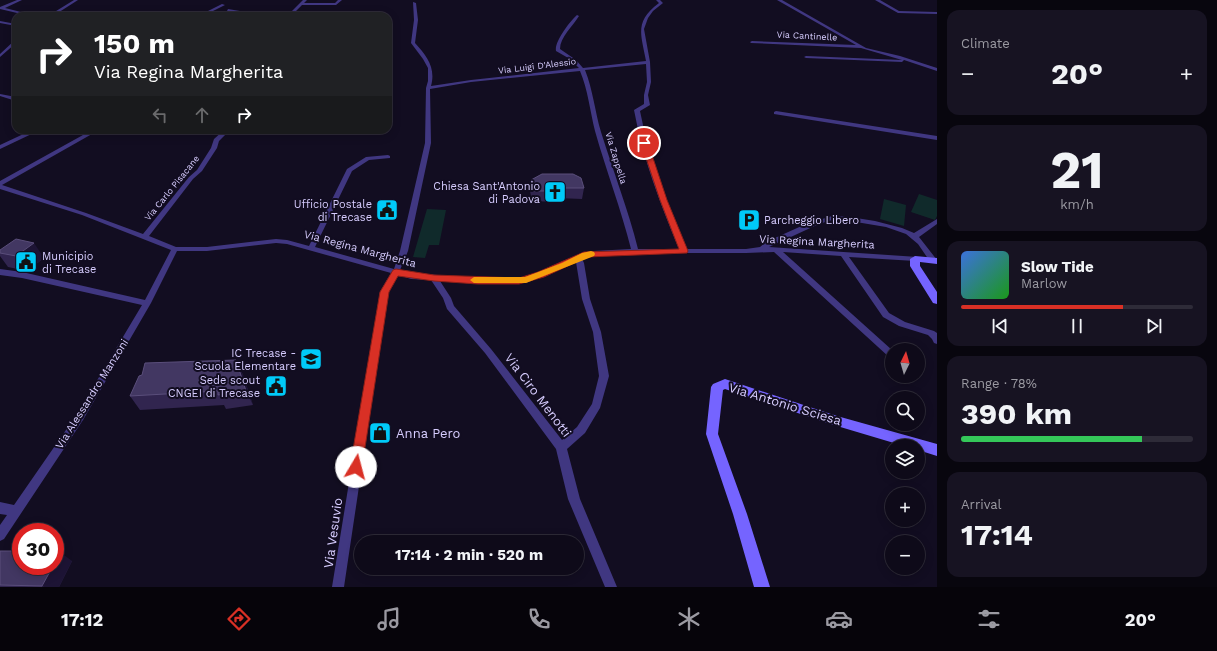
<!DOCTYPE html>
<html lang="en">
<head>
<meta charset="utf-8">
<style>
  :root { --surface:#0e0a19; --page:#171322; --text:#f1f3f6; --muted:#9b9aa2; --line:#2e2b38; --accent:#d93025 }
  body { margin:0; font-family:"Work Sans",sans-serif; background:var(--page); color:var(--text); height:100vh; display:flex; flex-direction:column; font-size:15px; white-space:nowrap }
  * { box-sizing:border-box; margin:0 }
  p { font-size:13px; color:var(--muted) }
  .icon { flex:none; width:22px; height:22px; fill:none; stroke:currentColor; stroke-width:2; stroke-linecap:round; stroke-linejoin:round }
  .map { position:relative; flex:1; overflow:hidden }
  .details { display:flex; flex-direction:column; gap:10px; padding:10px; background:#08060e; width:280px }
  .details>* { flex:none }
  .top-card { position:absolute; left:12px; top:12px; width:380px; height:122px; border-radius:12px; box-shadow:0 2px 10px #0003,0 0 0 1px var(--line); background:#202124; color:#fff; overflow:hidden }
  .needle { width:26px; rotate:5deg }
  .fabs { position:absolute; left:885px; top:343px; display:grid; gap:8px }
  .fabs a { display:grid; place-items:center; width:40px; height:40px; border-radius:50%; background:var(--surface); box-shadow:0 2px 10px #0003,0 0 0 1px var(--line); font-size:20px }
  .speed { position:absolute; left:12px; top:523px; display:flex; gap:8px; font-size:20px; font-weight:700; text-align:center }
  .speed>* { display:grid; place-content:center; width:52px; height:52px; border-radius:50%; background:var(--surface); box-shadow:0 2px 10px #0003,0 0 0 1px var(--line); line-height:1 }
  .speed .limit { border:6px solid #d22; background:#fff; color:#111 }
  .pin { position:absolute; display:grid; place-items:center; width:34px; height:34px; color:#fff; margin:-17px; border:2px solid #fff; border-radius:50%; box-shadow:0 1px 4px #0007 }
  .me { position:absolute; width:44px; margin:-22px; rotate:8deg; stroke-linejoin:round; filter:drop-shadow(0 0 3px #0008) }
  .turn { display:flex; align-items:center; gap:14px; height:84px; padding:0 16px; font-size:18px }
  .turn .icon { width:52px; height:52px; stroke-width:2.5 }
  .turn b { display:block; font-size:28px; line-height:34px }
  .lanes { display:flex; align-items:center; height:38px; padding:0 16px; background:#0003; justify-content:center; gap:20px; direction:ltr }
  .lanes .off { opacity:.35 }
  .big { font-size:30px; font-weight:700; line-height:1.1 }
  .details .tile { flex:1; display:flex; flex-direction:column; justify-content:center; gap:6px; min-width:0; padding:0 14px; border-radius:12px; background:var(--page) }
  .details .dial { align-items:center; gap:0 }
  .dial b { font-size:52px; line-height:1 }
  .song { display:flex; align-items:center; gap:12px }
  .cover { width:48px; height:48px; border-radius:6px; background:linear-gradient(135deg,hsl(220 70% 55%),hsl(120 70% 35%)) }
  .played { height:4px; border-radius:2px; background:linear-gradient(90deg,var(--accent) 70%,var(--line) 70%) }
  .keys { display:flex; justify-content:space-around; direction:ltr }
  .heat { display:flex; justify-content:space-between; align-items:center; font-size:22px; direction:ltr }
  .charge { height:6px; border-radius:3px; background:linear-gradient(90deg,#34c759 78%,var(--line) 0) }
  .trip { position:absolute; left:354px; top:535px; width:230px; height:40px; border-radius:20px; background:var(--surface); box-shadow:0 2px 10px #0003,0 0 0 1px var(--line); font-weight:700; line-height:40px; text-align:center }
  .tabs { display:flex; height:64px; justify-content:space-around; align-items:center; background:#06040a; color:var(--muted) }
  .tabs .icon { width:28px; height:28px }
  .tabs .active { color:var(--accent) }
  .tabs b { font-size:18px; color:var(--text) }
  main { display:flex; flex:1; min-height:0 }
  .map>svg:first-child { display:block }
</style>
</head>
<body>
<main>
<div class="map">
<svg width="937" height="587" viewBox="0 0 937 587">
  <rect width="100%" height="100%" fill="#120d21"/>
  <!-- green -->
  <path fill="#102a2b" d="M919 194 937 200V216L935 220 911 212Z
    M884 199 906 205 904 226 880 219Z
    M427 209 446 210 439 245H429L425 258 413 257Z"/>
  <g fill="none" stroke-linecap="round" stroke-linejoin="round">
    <!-- street -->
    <path fill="#403781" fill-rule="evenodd" d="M17 0H22L5 8 37 16H30L0 9V7Z
      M74 0H78L53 16H48Z
      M303 0H307L304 3H335L338 0H342L336 5H302L291 16H287Z
      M656 0H660L663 3 653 11 648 18 644 29 650 62 651 82 648 95 650 105 640 111C649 159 667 204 687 249H746L760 247 766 242 806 224 832 216 850 217 875 221 902 228 914 233 937 219V224L919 237 937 260V263H931L918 244 906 234 886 227 850 221 832 220 819 224 769 247 918 257 919 259 918 261H915L849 257 889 313 905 322 934 331 937 333V344L934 343 932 339 928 335 899 326 883 317 841 256 783 252 892 350V358L889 357 774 252 746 253H635L593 255 582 259 584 263 590 299 601 332 609 376 600 408 585 433 567 449 580 499 617 587H605L568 499 556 449 485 353 447 309 443 298 431 280 411 279 398 275 388 292 344 587H332L380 292 391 273 287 244 276 243 207 251H177L151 303 83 420 4 539 0 541V525L7 515 0 514V502L14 505 77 414 142 305 22 278 0 275V269L22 272 145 300 171 250 82 215 0 189V181L92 130H99L2 185 86 213 143 234 189 177 197 170 211 148 214 139 224 130H230L219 141 217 148 202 171 193 179 149 236 176 247H207L276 239 287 240 309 246 347 169 366 157 388 155 390 156V158L369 160 352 171 315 247 394 269 400 251 425 143 426 88 428 81V68L423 59 411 43 414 20 413 2 416 3 418 20 415 43C427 56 436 68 431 86L471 80 579 68 570 59 556 51C554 42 570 21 577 15L579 16C573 26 560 37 560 49L576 60 583 68 646 61C641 34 634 22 659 3ZM646 64 647 82 644 95V104L634 110C643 159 660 203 679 249H638C628 209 613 171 601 132 595 112 593 90 585 70ZM580 71C588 90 590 111 595 131 606 170 621 209 631 249L593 251 581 253 562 263 525 277 478 278 411 273 400 270 408 251 431 143 430 89 471 82ZM576 262 582 299 593 332 599 376 592 404 577 427 562 440 491 349 454 306 451 298 440 281 478 284 526 283Z
      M777 0H782L866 48 900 56 937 68V71L904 60 902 62 806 58 804 57 806 56 902 60 861 48 751 43 750 42 752 41 856 45Z
      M875 0H880L899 11 937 12V14L898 13Z
      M222 4 225 5 203 16H198Z
      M228 9 263 15 265 16H256L227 11Z
      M0 21 16 24V26L0 23Z
      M15 40H16V43L0 57V54Z
      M0 94 16 97V101L0 96Z
      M776 111 937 136V140L774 114V112Z
      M32 130H40L0 149V145Z"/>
    <!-- secondary -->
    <path fill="#7564ff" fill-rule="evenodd" d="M915 256 937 258V264L920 262V266L937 292V304L933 303 910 266V259Z
      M725 379 837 416 937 444V456L918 450V446H904L837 426 725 389 723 390 718 434 747 514 770 587H754L733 514 706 434 711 387 713 384Z"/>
  </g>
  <!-- wall -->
  <path fill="#31254f" d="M531 180 584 188 582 199 557 198 556 202 532 201 530 191Z
    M0 250 44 258 27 271 8 267 0 256Z
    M236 360 243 375 253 405 226 409 224 405 140 410 130 396Z
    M0 551 72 561 59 587H0Z"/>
  <!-- shaded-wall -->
  <path fill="#1d1435" d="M34 243 44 258 27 271 16 256Z
    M236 360 243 375 253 405 246 391Z
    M60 552 72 561 59 587H44L42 586 53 566H55V562Z"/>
  <!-- building -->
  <path fill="#423762" stroke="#5a4e7b" d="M542 174H573L581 178 584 188H557L558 191H533L531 180Z
    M16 239 34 243 16 256 0 253V250Z
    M236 360 246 391 218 395V391L130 396 139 376 142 375 145 363Z
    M0 551H21V566H53L42 586 0 585Z
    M55 552H60L55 562Z"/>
  <!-- route -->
  <path fill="#d93025" stroke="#8d1f18" d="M644 141 648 143 667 200 688 251 687 253 587 257 544 277 519 284H478L434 281 398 276 389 292 362 467 360 471 356 472 352 471 350 467 380 292 393 270 396 269 434 275 519 278 538 272 584 252 679 249 660 200 641 143Z"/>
  <!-- slow -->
  <path fill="#f59e0b" d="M591 251 594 252 595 254 594 256 526 283H474L470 280 474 277H525L562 263 582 253Z"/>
  <!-- icons -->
  <defs>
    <g id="church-square" transform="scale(1.15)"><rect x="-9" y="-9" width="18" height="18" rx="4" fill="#00caf8" stroke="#120d21"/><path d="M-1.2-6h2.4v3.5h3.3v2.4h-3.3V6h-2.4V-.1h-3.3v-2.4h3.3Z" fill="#111"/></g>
    <g id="civic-square" transform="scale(1.15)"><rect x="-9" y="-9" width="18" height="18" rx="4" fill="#00caf8" stroke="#120d21"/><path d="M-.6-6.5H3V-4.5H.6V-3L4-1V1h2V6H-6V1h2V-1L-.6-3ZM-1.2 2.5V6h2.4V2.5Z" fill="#111"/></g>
    <g id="parking-square" transform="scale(1.15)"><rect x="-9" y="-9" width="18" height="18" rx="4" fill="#00caf8" stroke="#120d21"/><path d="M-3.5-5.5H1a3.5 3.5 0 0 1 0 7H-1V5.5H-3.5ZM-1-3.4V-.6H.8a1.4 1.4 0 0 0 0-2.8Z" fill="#111"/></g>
    <g id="school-square" transform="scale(1.15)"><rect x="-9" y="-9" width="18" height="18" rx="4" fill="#00caf8" stroke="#120d21"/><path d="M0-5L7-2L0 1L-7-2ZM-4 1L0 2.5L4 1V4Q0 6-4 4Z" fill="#111"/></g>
    <g id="shop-square" transform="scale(1.15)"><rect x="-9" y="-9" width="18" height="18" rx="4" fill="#00caf8" stroke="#120d21"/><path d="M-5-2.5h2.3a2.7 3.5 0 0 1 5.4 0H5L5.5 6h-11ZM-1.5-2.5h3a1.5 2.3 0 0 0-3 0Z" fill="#111"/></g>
  </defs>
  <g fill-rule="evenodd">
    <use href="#church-square" x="555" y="192"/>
    <use href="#civic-square" x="387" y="210"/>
    <use href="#parking-square" x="749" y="220"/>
    <use href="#civic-square" x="26" y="262"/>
    <use href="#school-square" x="311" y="359"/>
    <use href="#civic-square" x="276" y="386"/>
    <use href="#shop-square" x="380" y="433"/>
  </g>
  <g text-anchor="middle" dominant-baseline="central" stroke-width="4" stroke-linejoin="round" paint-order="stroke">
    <!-- far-street labels -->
    <g font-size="9" fill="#d7cdff" stroke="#120d21">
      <text transform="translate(807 36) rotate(3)">Via Cantinelle</text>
      <text transform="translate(537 66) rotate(-7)">Via Luigi D'Alessio</text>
      <text transform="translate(616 158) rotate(73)">Via Zappella</text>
      <text transform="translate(172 188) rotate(-51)">Via Carlo Pisacane</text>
    </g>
    <!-- poi labels -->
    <g font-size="11" fill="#d7cdff" stroke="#120d21" text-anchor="end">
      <text x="540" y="186">Chiesa Sant'Antonio<tspan x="540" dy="13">di Padova</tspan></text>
      <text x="372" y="204">Ufficio Postale<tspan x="372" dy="13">di Trecase</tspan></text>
      <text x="764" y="220" text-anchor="start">Parcheggio Libero</text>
      <text x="42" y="256" text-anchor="start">Municipio<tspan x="42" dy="13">di Trecase</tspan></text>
      <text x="296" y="353">IC Trecase -<tspan x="296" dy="13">Scuola Elementare</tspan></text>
      <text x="260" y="380">Sede scout<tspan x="260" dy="13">CNGEI di Trecase</tspan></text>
    </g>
    <!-- street labels -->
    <g font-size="11" fill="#d7cdff" stroke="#120d21">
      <text transform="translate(817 242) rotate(3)">Via Regina Margherita</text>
      <text transform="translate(360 249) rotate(15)">Via Regina Margherita</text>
      <text transform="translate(92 394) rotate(-58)">Via Alessandro Manzoni</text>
    </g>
    <!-- near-street labels -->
    <g font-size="13" fill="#d7cdff" stroke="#120d21">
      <text transform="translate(538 395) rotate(53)">Via Ciro Menotti</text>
      <text transform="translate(785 404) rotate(17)">Via Antonio Sciesa</text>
      <text transform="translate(333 533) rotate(-82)">Via Vesuvio</text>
    </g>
    <!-- near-poi labels -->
    <g font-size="13" fill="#d7cdff" stroke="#120d21" text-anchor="start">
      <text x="396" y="433">Anna Pero</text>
    </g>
  </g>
</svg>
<div class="fabs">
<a><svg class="needle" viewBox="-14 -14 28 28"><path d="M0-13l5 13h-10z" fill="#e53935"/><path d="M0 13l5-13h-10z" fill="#9b9aa2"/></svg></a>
<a><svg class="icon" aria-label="search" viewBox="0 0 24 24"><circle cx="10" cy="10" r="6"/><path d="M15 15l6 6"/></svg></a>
<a><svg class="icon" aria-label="layers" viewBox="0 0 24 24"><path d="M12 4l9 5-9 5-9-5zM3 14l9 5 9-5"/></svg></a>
<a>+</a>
<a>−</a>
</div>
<div class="speed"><div class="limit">30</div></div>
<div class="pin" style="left:644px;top:143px;background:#d93025"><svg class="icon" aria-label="arrive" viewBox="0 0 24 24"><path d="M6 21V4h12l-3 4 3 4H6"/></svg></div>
<svg class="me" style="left:356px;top:467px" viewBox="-20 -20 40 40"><circle r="19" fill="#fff"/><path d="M0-13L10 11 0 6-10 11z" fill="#d93025"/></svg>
<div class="trip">17:14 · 2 min · 520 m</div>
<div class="top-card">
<div class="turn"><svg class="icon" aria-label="right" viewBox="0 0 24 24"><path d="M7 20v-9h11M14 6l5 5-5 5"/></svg><div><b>150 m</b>Via Regina Margherita</div></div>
<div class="lanes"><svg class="icon off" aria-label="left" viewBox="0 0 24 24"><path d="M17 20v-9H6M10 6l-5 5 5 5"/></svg><svg class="icon off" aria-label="ahead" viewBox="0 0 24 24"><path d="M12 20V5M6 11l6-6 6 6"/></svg><svg class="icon" aria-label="right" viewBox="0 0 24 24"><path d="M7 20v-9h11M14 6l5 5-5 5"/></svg></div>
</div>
</div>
<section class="details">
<div class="tile"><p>Climate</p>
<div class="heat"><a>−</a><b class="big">20°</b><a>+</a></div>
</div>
<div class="tile dial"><b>21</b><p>km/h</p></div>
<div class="tile">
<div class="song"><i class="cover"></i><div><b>Slow Tide</b><p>Marlow</p></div></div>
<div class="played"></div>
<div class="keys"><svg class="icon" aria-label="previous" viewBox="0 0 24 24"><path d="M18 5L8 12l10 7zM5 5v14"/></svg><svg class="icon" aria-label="pause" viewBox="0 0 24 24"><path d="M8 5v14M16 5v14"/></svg><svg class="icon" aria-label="next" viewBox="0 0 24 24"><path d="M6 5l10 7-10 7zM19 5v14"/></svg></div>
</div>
<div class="tile"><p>Range · 78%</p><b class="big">390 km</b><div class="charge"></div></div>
<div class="tile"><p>Arrival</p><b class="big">17:14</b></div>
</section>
</main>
<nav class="tabs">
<b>17:12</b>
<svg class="icon active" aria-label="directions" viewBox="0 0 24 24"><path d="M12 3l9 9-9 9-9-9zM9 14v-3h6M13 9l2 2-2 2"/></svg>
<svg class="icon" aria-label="music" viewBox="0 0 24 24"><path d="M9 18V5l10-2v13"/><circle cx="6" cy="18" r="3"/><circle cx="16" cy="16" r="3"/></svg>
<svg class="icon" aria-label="phone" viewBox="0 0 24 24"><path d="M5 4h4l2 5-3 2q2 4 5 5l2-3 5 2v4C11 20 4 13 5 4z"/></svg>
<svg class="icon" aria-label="climate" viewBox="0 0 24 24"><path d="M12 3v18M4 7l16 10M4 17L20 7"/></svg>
<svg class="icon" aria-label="car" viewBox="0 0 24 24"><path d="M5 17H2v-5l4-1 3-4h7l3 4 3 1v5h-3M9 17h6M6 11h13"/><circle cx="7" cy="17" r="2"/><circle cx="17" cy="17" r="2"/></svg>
<svg class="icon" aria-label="filters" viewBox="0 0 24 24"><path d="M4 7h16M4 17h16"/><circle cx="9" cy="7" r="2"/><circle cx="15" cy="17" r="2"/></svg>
<b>20°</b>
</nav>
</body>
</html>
